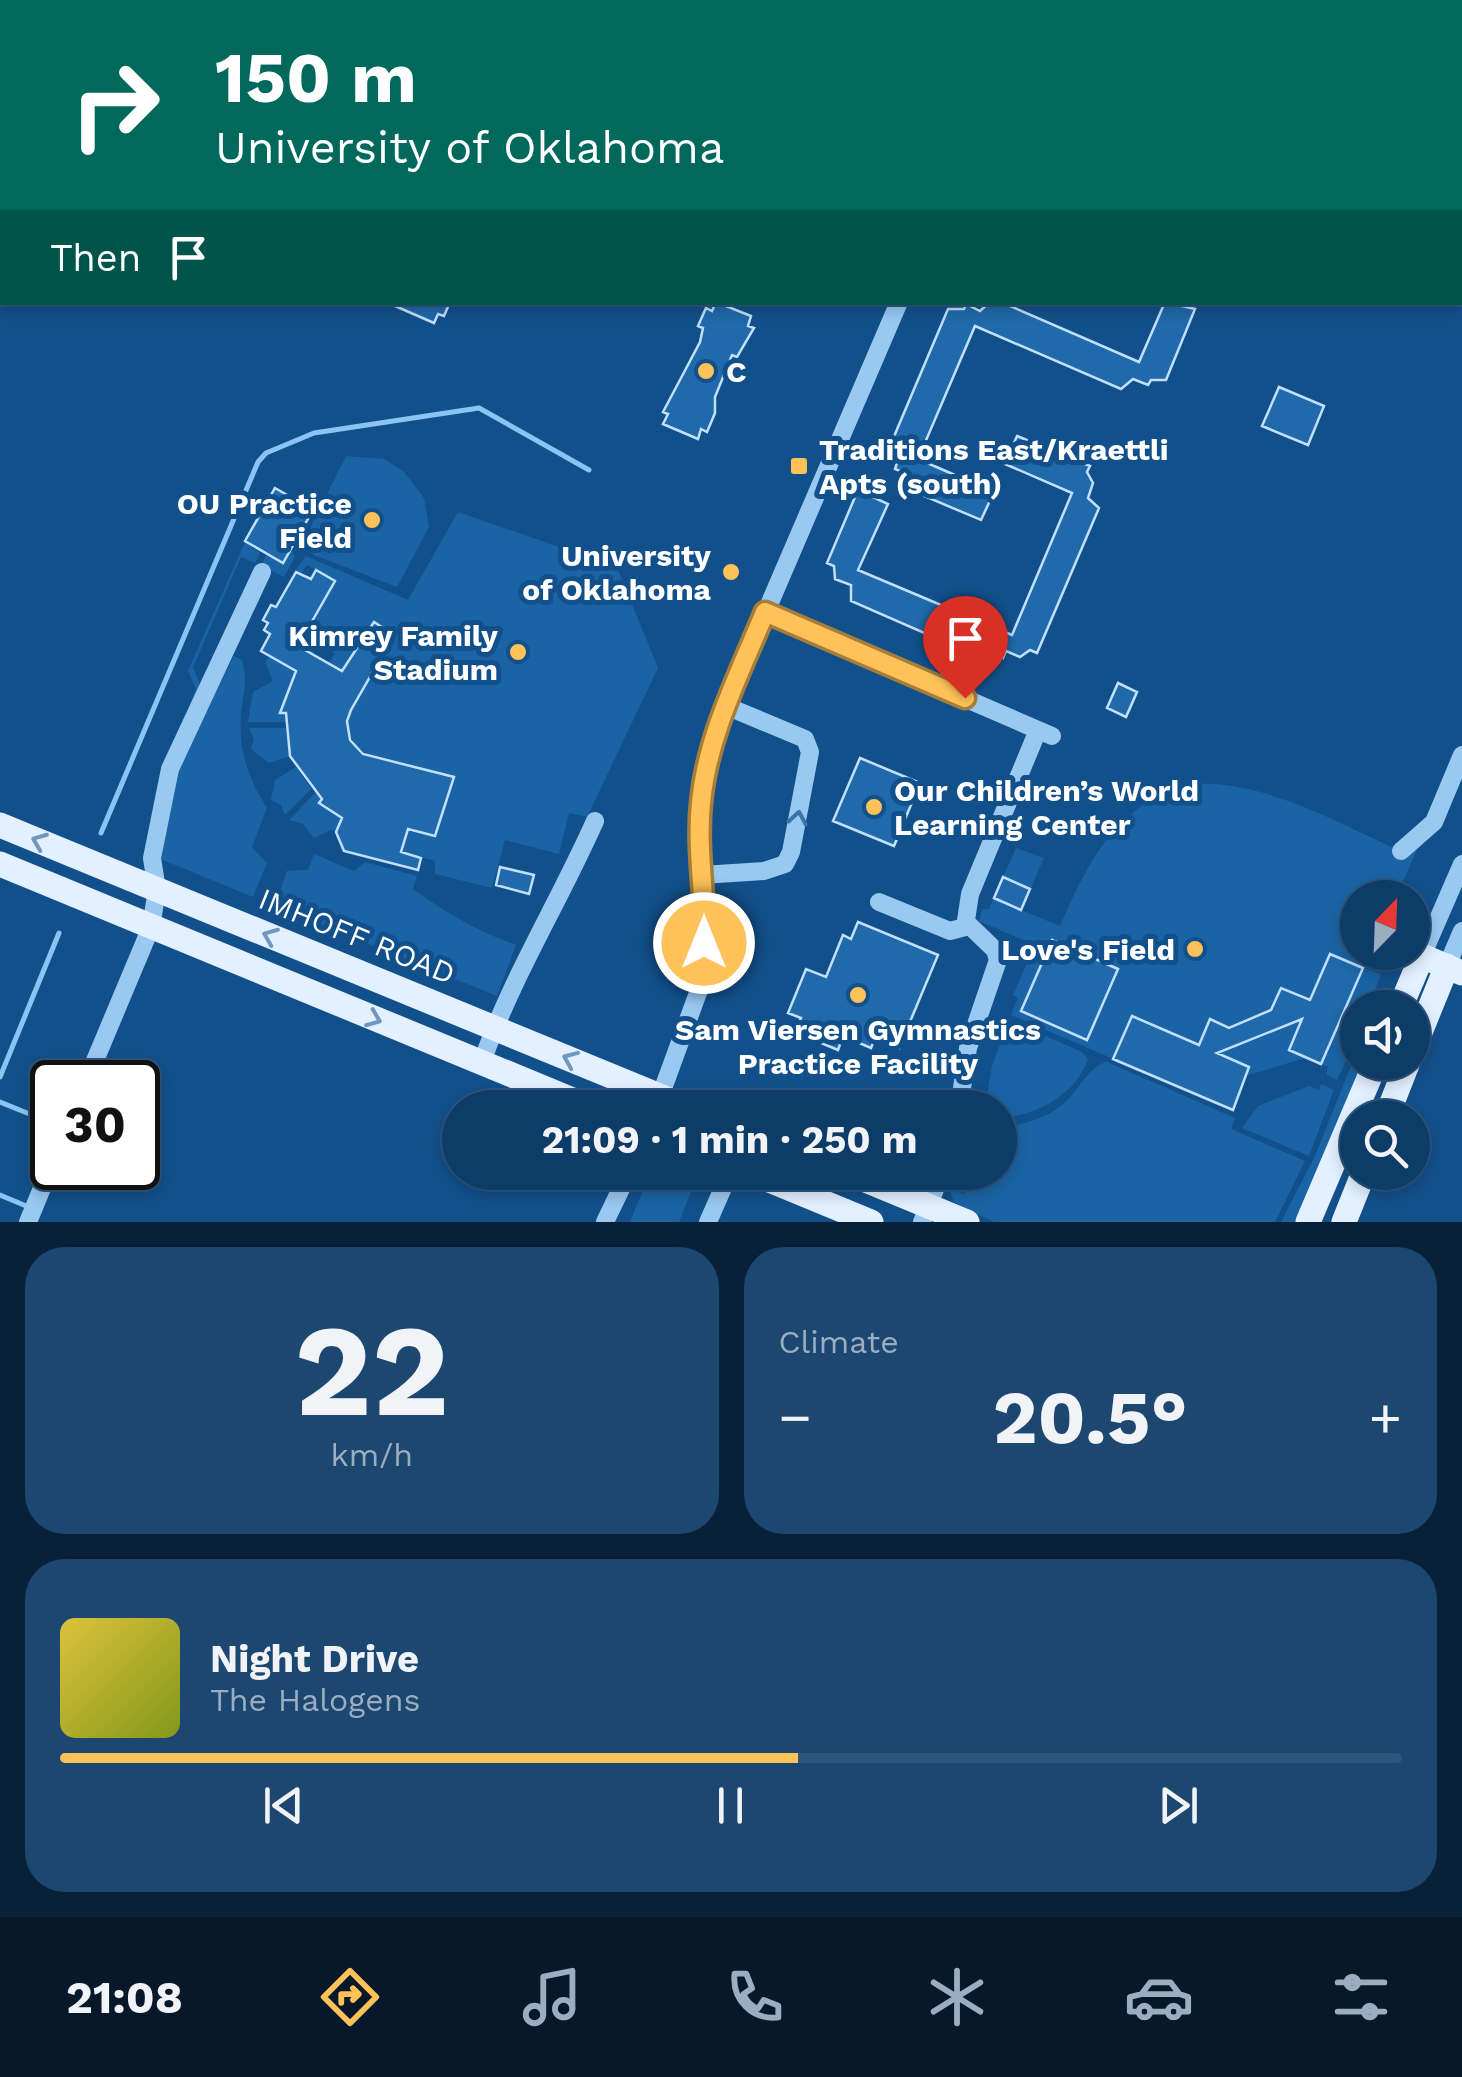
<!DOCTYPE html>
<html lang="en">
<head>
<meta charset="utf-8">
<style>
  :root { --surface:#0e3c68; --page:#1c4771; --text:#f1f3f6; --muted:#9badc0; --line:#2e567c; --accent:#ffc259 }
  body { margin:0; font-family:"Work Sans",sans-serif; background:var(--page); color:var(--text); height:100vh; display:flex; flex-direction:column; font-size:38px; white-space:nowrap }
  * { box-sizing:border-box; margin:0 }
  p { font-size:32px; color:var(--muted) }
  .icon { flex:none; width:55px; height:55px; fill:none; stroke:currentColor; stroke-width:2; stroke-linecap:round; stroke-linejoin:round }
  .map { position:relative; height:1222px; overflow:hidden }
  .panel { display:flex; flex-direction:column; gap:25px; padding:25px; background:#082139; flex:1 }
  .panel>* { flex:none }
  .guide { position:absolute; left:0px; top:0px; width:1462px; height:305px; box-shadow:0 5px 15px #0003,0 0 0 2px var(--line); background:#00695c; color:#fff; overflow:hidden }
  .needle { width:65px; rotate:23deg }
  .controls { position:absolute; left:1340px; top:880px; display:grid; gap:20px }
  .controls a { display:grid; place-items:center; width:90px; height:90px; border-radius:50%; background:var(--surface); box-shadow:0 5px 15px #0003,0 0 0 2px var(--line); font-size:50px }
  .speed { position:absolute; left:30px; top:1060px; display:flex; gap:20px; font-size:50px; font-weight:700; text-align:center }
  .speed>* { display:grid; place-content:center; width:130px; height:130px; border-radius:50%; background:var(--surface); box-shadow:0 5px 15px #0003,0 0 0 2px var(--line); line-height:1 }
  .speed .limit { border:5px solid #111; border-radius:15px; background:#fff; color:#111 }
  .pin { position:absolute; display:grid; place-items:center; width:85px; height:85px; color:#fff; margin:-102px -42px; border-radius:50% 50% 50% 0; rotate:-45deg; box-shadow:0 0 10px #0007 }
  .pin .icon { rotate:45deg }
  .me { position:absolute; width:110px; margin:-55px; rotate:0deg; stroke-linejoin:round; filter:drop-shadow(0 0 8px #0008) }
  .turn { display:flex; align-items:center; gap:35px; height:210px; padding:0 50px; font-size:45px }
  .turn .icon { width:130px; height:130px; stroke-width:2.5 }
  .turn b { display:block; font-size:70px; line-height:85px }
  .then { display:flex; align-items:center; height:95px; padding:0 50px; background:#0003; gap:20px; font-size:38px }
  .big { font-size:75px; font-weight:700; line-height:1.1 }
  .panel .tile { flex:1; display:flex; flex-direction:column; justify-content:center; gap:15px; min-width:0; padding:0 35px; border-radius:40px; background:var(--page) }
  .panel .dial { align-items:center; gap:0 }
  .dial b { font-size:130px; line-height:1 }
  .song { display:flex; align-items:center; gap:30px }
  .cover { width:120px; height:120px; border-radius:15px; background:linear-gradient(135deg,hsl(50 70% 55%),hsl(70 70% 35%)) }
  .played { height:10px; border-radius:5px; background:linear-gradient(90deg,var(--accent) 55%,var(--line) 55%) }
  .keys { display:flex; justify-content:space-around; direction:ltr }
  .heat { display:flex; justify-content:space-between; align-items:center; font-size:55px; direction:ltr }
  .panel .tiles { flex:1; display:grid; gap:25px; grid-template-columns:1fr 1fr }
  .tile:last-child { grid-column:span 2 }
  .trip { position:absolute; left:442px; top:1090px; width:575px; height:100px; border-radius:50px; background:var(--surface); box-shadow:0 5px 15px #0003,0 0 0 2px var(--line); font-weight:700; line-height:100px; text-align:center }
  .tab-bar { display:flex; height:160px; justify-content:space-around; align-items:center; background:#06182a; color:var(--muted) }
  .tab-bar .icon { width:70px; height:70px }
  .tab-bar .active { color:var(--accent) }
  .tab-bar b { font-size:45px; color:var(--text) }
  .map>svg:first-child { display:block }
</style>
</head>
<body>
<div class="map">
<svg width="1462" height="1222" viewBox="0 0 1462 1222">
  <rect width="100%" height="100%" fill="#12508b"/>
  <!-- green -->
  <path fill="#1a64a5" d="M1227 0H1462V101L1460 2Z
    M346 456 384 459 404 472 424 498 429 527 397 587 314 555 302 544Z
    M458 512 617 567 658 668 587 817 569 813 559 854 505 840 492 888 435 874V861L401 852 405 837 331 830 314 838 303 824 289 820 315 793 322 799 319 803C345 820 403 830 435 836L440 816 412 791 448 801 453 777C419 768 330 763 351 710L394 635 374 623 342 671 329 664 335 653 318 644 304 668 299 666 281 712 286 713V722H248L253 692 273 681 265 662 269 656 288 665 335 581 307 565 301 574 295 571 306 556 408 600Z
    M245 542 260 553 255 563 241 557 193 667 202 690 178 735 196 689 188 671Z
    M291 549 295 557 284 577 261 565 267 554 283 563Z
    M234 656 242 660C248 681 243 694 241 715 238 750 249 780 267 808L252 847 267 863 253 897 158 858 177 770Z
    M249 728H286L290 756 269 763 251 749 254 739Z
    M296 767 311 789 285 815 281 805 271 800 275 780Z
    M1187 784C1266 779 1337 823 1407 854L1419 845 1396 897 1358 898V952L1371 953 1364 968 1381 974 1369 1007 1358 1008 1357 1037 1337 1080 1326 1074 1328 1067 1305 1058 1245 1076 1233 1110 1011 1015 1018 998 1013 995 1035 945 979 921 982 909H989L1016 848 1044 858 1021 910 1060 926C1089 861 1114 807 1187 784Z
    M314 854 354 871 365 862 417 876 413 889C446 913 477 931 516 945L497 996 275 906 287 871 308 870Z
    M1009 1020 1082 1052 1088 1059C1075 1096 1037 1114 1000 1119V1108L985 1107 992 1066Z
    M1357 1051 1358 1062 1365 1063 1297 1222H1281L1315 1156Z
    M1107 1062 1235 1118 1231 1129 1305 1161 1275 1222H994L954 1202 949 1188 964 1194 967 1188 956 1183 960 1173 1000 1172V1128C1022 1124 1043 1120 1061 1106 1077 1094 1089 1065 1107 1062Z
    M1321 1084 1334 1090 1309 1156 1242 1128 1258 1106 1309 1086 1319 1090Z
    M650 1173H671L695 1182 679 1222H630Z"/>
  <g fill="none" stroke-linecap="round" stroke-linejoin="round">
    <!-- stream -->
    <path stroke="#8bc4f4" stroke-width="5" d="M101 833 258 462 266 453 314 433 479 408 589 470
      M0 1077 59 933
      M0 1102 52 1123
      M0 1195 31 1208"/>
  </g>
  <!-- building -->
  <path fill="#2069aa" stroke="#c0e0fc" stroke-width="2.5" d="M386 302H450L444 316 438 314 434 323Z
    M716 302 751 316 748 326 754 328 737 357 732 355 715 397V413L707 432 701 429 698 439 663 424 668 414 663 412 700 342 703 328 698 326 706 308 712 311Z
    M990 302H1001L1139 362 1165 302 1195 309 1166 380H1151L1148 385 1133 379 1121 389 975 326 918 459 994 492 981 520 910 490V475L895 469 897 463 891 461 894 455 887 453 948 309H964L966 304 980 311Z
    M1279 387 1324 406 1308 445 1262 426Z
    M1017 436 1090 466 1087 472 1093 483 1088 498 1099 508 1037 653 1030 650 1020 657 1006 651 1003 658 996 654 993 663 851 601V585L835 579 834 566 827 563 858 490 888 504 858 570 1012 635 1072 493 1005 464Z
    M275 488 313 510 283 563 245 541Z
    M316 570 335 581 298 646 342 671 374 622 394 635 351 710 347 721 350 740 363 754 454 777 435 836 408 829 401 852 421 858 418 870 344 851 336 832 342 818 319 803 322 799 290 756 286 713H280L296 671 261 651 270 634 264 630 268 623 263 620 271 605 276 607 296 572 311 579Z
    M1118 683 1137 692 1126 717 1107 708Z
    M860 758 920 783 894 846 833 821Z
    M500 867 534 875 529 894 496 885Z
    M1003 877 1030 889 1021 910 994 898Z
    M858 922 938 955 899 1048 875 1038 871 1048 843 1036 838 1050 795 1032 801 1018 788 1013 806 969 826 977 843 935 851 939Z
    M1052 940 1118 969 1087 1040 1021 1011Z
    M1330 954 1363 968 1321 1064 1289 1050 1302 1019 1217 1053 1249 1067 1233 1110 1113 1059 1132 1016 1199 1045 1210 1019 1229 1028 1271 1010 1281 988 1310 1000Z"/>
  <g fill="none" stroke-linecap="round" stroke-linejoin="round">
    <!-- minor -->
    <path stroke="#99c8f1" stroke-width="18" d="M1202 0 1208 2
      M1026 2 1027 0
      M1460 111 1462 112
      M1460 194H1462
      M765 612 1052 736
      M1401 851 1434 822 1462 755
      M702 875 764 871 785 864 791 852 810 752 805 739 726 706
      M879 902 950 931 965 927 970 894 1038 730
      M1422 956 1462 864
      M1447 966 1462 931
      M482 1062C512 977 558 904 595 821
      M86 1082 151 927 157 890 152 858 170 769 262 572
      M657 1105 699 990 705 922 700 804 709 758 732 691 899 302
      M959 1108 968 1048 998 960 995 950 967 923
      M28 1222 52 1164
      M605 1222 629 1172
      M708 1222 730 1172
      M922 1222 942 1172"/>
    <!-- major -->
    <path stroke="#e3f0ff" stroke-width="25" d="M0 825 689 1108
      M0 864 592 1108
      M1400 1008 1422 956 1462 973
      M1412 1052 1447 966
      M1386 1118 1408 1062
      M750 1172 871 1222
      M846 1172 967 1222
      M1308 1222 1376 1062
      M1344 1222 1364 1172"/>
  </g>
  <!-- one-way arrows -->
  <defs><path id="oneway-chevron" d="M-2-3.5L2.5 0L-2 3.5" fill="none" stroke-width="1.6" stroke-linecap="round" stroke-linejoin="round" transform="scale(2.5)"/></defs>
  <use stroke="#3a74aa" href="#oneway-chevron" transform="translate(798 818) rotate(-80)"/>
  <g stroke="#7098bf">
    <use href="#oneway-chevron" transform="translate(39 841) rotate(-158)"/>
    <use href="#oneway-chevron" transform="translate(270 936) rotate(-158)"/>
    <use href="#oneway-chevron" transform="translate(374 1019) rotate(22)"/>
    <use href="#oneway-chevron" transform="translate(570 1059) rotate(-157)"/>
  </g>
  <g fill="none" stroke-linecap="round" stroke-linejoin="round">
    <!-- route casing -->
    <g stroke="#a67e3a" stroke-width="25">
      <path id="route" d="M704 943C706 897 696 850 701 803 707 736 740 673 765 612L965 698"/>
    </g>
    <!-- route -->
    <use href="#route" stroke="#ffc259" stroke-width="18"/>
  </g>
  <!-- markers -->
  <g fill="#ffc259" stroke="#12508b" stroke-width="4">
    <circle cx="706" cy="371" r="10"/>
    <rect x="789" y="456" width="20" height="20" rx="5"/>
    <circle cx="372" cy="520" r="10"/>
    <circle cx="731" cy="572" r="10"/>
    <circle cx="518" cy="652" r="10"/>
    <circle cx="874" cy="807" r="10"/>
    <circle cx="1195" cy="949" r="10"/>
    <circle cx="858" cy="995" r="10"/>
  </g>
  <g text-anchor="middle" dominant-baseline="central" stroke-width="10" stroke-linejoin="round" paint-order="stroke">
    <!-- poi labels -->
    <g font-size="30" font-weight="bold" fill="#fff" stroke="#12508b" text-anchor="end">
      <text x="726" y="371" text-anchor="start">C</text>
      <text x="819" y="449" text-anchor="start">Traditions East/Kraettli<tspan x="819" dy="34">Apts (south)</tspan></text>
      <text x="352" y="503">OU Practice<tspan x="352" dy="34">Field</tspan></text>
      <text x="711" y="555">University<tspan x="711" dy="34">of Oklahoma</tspan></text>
      <text x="498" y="635">Kimrey Family<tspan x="498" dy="34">Stadium</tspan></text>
      <text x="894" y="790" text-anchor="start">Our Children’s World<tspan x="894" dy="34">Learning Center</tspan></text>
      <text x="1175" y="949">Love's Field</text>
      <text x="858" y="1029" text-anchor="middle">Sam Viersen Gymnastics<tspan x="858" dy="34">Practice Facility</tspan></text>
    </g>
    <!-- street labels -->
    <g font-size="30" fill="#fff" stroke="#12508b">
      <text transform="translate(357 936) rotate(22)">IMHOFF ROAD</text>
    </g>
  </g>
</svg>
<div class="controls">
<a><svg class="needle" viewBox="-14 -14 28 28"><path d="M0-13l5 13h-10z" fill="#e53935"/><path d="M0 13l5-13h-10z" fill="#9badc0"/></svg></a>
<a><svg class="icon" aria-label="sound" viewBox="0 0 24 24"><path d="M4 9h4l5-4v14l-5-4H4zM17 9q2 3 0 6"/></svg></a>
<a><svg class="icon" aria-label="search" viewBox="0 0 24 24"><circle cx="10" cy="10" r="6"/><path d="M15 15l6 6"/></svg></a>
</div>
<div class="speed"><div class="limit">30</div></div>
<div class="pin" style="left:965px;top:698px;background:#d93025"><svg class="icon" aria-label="arrive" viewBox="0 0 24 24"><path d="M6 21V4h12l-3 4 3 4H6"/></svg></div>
<svg class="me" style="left:704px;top:943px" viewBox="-20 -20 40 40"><circle r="17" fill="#ffc259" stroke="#fff" stroke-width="3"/><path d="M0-11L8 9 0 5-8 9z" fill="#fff"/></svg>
<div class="trip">21:09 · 1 min · 250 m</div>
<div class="guide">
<div class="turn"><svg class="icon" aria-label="right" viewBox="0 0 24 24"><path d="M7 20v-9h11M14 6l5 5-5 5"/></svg><div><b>150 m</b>University of Oklahoma</div></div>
<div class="then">Then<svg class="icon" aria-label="arrive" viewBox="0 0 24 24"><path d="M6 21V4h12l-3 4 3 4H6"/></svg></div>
</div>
</div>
<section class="panel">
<div class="tiles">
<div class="tile dial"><b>22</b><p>km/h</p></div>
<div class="tile"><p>Climate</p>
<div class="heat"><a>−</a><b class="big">20.5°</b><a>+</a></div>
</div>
<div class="tile">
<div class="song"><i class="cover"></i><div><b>Night Drive</b><p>The Halogens</p></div></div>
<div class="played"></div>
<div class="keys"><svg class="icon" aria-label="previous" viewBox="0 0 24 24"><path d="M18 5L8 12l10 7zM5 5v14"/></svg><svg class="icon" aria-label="pause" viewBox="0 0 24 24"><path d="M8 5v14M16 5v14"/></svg><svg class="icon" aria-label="next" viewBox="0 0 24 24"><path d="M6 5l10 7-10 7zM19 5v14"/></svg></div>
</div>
</div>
</section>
<nav class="tab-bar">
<b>21:08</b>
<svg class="icon active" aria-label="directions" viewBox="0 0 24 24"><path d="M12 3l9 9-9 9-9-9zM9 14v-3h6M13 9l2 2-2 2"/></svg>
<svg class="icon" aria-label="music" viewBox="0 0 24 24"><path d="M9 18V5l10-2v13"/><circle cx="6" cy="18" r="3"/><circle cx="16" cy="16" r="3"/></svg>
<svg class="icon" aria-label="phone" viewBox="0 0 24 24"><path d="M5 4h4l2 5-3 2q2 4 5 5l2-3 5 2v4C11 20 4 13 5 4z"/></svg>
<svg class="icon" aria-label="climate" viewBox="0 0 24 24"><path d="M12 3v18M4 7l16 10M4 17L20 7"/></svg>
<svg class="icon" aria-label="car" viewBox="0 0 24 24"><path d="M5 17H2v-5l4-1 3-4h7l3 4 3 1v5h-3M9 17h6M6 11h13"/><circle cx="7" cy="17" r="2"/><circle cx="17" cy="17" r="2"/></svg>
<svg class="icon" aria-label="filters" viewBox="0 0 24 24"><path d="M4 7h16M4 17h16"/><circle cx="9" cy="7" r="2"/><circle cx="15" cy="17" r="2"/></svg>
</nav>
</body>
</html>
